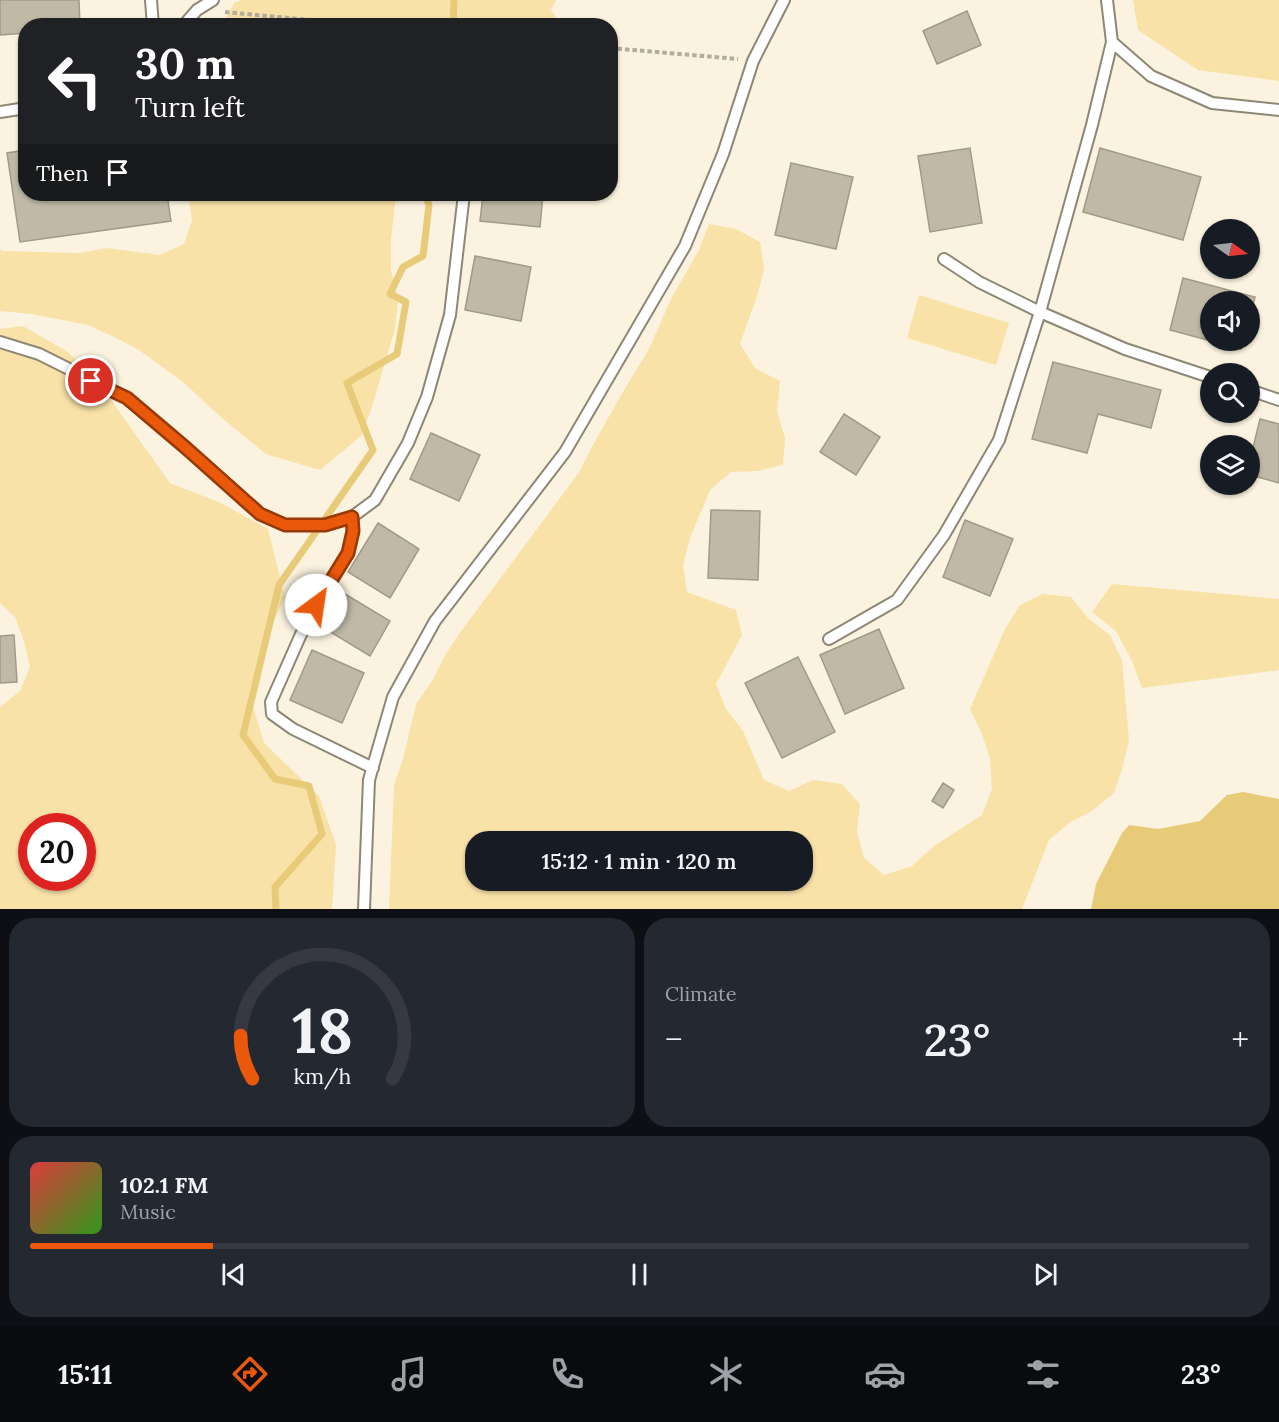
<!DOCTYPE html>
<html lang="en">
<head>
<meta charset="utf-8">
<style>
  :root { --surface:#171b24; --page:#242831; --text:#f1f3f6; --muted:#9ea1a6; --line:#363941; --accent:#ea580c }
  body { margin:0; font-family:Lora,serif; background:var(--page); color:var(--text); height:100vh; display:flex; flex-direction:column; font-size:22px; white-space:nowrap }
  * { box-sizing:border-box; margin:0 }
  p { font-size:20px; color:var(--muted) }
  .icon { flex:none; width:33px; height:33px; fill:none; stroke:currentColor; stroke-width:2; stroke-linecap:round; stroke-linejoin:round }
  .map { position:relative; height:909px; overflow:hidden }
  .side { display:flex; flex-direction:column; gap:9px; padding:9px; background:#0d0f14; flex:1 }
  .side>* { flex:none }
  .top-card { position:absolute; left:18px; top:18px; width:600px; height:183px; border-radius:24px; box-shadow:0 2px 4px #0004; background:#202124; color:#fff; overflow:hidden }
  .needle { width:39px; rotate:104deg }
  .buttons { position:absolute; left:1200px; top:219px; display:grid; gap:12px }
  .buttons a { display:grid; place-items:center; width:60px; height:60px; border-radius:50%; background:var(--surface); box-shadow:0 2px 4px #0004; font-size:30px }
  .speed { position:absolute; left:18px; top:813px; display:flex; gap:12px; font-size:30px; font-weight:700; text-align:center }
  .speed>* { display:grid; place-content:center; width:78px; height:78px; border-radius:50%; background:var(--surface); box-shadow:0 2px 4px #0004; line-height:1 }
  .speed .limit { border:9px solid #d22; background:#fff; color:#111 }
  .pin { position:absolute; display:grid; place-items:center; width:51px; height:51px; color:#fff; margin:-26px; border:3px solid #fff; border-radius:50%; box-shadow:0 2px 6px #0007 }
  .me { position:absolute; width:66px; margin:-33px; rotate:31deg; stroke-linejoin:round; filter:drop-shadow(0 0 4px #0008) }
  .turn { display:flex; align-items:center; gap:21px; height:126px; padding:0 18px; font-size:27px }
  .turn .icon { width:78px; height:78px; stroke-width:2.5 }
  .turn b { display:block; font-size:42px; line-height:51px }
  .then { display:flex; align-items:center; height:57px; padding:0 18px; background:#0003; gap:12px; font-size:22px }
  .big { font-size:45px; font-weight:600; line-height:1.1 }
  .side .card { flex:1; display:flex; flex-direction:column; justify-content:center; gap:9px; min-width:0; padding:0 21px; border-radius:24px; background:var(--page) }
  .side .dial { align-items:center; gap:0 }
  .dial svg { height:156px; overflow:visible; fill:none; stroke:var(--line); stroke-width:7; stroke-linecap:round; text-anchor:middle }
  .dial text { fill:var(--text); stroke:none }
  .song { display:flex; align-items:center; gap:18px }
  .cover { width:72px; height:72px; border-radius:9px; background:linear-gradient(135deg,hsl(0 70% 55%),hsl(110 70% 35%)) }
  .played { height:6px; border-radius:3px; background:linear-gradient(90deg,var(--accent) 15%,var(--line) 15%) }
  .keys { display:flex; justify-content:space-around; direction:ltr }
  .heat { display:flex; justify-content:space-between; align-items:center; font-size:33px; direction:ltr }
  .side .tiles { flex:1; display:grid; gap:9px; grid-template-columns:1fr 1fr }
  .card:last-child { grid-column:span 2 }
  .trip { position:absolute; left:465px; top:831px; width:348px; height:60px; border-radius:24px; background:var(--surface); box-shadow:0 2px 4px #0004; font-weight:600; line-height:60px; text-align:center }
  .menu { display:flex; height:96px; justify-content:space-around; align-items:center; background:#090b0e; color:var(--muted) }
  .menu .icon { width:42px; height:42px }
  .menu .selected { color:var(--accent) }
  .menu b { font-size:27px; color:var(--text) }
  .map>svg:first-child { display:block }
</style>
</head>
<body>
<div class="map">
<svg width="1279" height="909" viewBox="0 0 1279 909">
  <rect width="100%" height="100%" fill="#fbf3df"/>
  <!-- green -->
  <path fill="#f8e2a7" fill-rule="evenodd" d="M242 0H556L551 10 561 25H222L234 3Z
    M1133 0H1279V81L1198 70 1138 30Z
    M188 194H396L391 240V271L398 301 395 329 371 410 361 436 320 470 266 454 223 419 183 382 139 350 114 337 88 325 32 314 0 311V249L2 251 80 253 106 248 160 255 184 244 192 220Z
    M709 224 736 229 760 242 764 270 757 296 740 344 755 368 780 381 777 411 785 438 783 465 758 471 731 472 710 490 690 538 683 565 687 592 736 610 742 635 716 684 726 709 743 731 764 780 789 791 813 780 842 784 860 804 857 832 864 858 884 875 912 866 934 846 982 815 992 789 990 759 982 734 970 709 1005 629 1020 605 1043 594 1071 597 1088 618 1110 635 1122 660 1129 740 1122 769 1114 793 1092 811 1069 823 1049 840 1022 909H389L394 785 403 759 416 704 432 681 444 657 459 634 580 471 593 445 620 397 649 349 671 299 699 250ZM476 842H802V880H476Z
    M919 295 1009 323 996 365 907 338Z
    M23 326 68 352 106 393 170 483 221 503 268 529 285 597 264 643 249 693 264 743 319 796 336 845 332 909H0V707L20 691 30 667 24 641 15 617 0 603V329ZM32 826H82V878H32Z
    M1112 584 1279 599V670L1142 688 1132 661 1116 631 1092 612Z"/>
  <!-- water -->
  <path fill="#e8cb79" d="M1243 792 1279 799V909H1091L1096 884 1122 833 1129 825 1158 829 1200 821 1227 795Z"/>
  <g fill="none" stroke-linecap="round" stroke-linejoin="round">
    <!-- stream -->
    <path stroke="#e8cb79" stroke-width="7" d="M453 26 454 0
      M276 909 275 887 322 834 309 786 275 779 243 735 279 585 373 450 347 383 397 354 406 302 390 294 403 267 423 256 429 205 425 194"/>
  </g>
  <!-- building -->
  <path fill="#c0b9a6" stroke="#a19a87" stroke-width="1.5" d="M0 0H79L80 26H26V33L0 35Z
    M967 11 981 45 937 64 923 31Z
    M970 148 982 223 930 232 918 156Z
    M1100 148 1201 177 1183 240 1083 212Z
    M26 150V194H167L171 221 20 242 7 153Z
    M791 163 853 177 836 249 775 235Z
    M483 194H543L540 227 480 221Z
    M475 256 531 267 521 321 465 310Z
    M1183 278 1255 297 1250 317V302H1210V340H1243L1241 349 1170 330Z
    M1053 362 1161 390 1151 428 1098 414 1087 453 1032 439Z
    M844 414 880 437 856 475 820 452Z
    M1260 419 1279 424V483L1250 475V460Z
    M431 433 480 455 459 501 410 479Z
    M711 510 760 511 758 580 708 578Z
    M965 520 1013 539 990 596 943 577Z
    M378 523 419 549 390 598 348 572Z
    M340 591 390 621 370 656 319 625Z
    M879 629 904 688 845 714 820 655Z
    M14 635 17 682 0 683V636Z
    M312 650 364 673 342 723 290 700Z
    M798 657 835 732 782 758 745 683Z
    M943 783 954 790 943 808 932 801Z"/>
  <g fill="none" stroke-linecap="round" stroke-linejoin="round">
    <!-- lane casing -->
    <g stroke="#8e8775" stroke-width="14">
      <path id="lane" d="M151 0 153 26
        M1107 0 1112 42 1151 76 1212 103 1279 110
        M183 26 197 10 213 0
        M0 112 26 108
        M944 259 979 282 1040 312 1125 349 1210 377
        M0 342 39 354 127 398 186 448 260 514 285 525H325L352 517 375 500 408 443 427 397 450 315 464 194
        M1250 390 1279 400
        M352 517 353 531 348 553 306 623 271 702 272 714 293 729 373 768
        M829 639 897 600 944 535 999 440 1040 312 1092 125 1112 42
        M364 909 369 780 393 697 435 621 565 452 685 246 723 154 753 61 784 0"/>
    </g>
    <!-- path -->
    <path stroke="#b2ac9c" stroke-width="4" stroke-dasharray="4.5 3" stroke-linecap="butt" d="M225 12 375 26
      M610 48 738 59"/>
    <!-- lane -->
    <use href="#lane" stroke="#fff" stroke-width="10"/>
  </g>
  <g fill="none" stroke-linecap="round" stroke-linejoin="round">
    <!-- route casing -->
    <g stroke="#983908" stroke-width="15">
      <path id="route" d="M91 381 127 398 186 448 260 514 285 525H325L352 517 353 531 348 553 316 605"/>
    </g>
    <!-- route -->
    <use href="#route" stroke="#ea580c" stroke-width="10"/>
  </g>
</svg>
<div class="buttons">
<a><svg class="needle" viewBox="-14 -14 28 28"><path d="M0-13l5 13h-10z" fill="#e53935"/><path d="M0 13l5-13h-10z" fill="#9ea1a6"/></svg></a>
<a><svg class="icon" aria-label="sound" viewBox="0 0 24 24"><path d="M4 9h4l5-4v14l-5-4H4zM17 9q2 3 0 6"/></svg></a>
<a><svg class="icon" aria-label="search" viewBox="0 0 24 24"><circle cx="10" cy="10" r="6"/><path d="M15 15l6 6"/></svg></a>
<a><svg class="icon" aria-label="layers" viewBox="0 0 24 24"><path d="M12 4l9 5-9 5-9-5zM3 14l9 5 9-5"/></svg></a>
</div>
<div class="speed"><div class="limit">20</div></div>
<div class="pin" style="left:91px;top:381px;background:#d93025"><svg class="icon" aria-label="arrive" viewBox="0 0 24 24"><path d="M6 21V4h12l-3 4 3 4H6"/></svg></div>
<svg class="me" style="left:316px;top:605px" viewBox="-20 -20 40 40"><circle r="19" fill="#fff"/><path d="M0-13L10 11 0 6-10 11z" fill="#ea580c"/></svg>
<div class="trip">15:12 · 1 min · 120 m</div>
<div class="top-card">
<div class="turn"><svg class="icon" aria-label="left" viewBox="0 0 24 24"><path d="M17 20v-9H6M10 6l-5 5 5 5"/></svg><div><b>30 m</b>Turn left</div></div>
<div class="then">Then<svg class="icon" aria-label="arrive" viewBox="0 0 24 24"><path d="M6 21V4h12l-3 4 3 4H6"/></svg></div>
</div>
</div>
<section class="side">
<div class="tiles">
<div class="card dial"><svg viewBox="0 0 100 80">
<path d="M14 69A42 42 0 1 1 86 69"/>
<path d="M14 69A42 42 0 0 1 8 47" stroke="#ea580c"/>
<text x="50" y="56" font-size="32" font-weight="700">18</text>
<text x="50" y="72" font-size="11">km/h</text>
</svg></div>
<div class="card"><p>Climate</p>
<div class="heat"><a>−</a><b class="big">23°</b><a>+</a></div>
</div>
<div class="card">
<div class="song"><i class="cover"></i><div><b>102.1 FM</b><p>Music</p></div></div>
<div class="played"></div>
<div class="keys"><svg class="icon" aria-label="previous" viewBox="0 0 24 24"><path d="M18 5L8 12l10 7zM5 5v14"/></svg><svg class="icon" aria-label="pause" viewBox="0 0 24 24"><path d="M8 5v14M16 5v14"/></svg><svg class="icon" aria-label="next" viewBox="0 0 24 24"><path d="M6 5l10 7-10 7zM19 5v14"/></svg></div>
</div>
</div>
</section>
<nav class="menu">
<b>15:11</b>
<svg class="icon selected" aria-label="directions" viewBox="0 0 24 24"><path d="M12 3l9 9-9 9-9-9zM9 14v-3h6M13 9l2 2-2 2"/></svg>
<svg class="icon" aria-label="music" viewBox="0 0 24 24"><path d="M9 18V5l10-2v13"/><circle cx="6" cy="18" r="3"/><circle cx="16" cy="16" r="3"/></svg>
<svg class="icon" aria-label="phone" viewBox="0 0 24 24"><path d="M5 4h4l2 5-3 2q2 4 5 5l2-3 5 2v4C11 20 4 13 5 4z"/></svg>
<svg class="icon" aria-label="climate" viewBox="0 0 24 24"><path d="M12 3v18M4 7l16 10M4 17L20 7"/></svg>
<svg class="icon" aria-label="car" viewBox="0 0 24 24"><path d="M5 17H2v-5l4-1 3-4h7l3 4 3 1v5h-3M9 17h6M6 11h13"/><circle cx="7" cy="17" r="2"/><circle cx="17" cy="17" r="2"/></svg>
<svg class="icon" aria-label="filters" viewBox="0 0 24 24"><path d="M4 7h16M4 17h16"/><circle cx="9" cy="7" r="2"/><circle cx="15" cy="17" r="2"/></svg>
<b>23°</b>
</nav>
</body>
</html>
